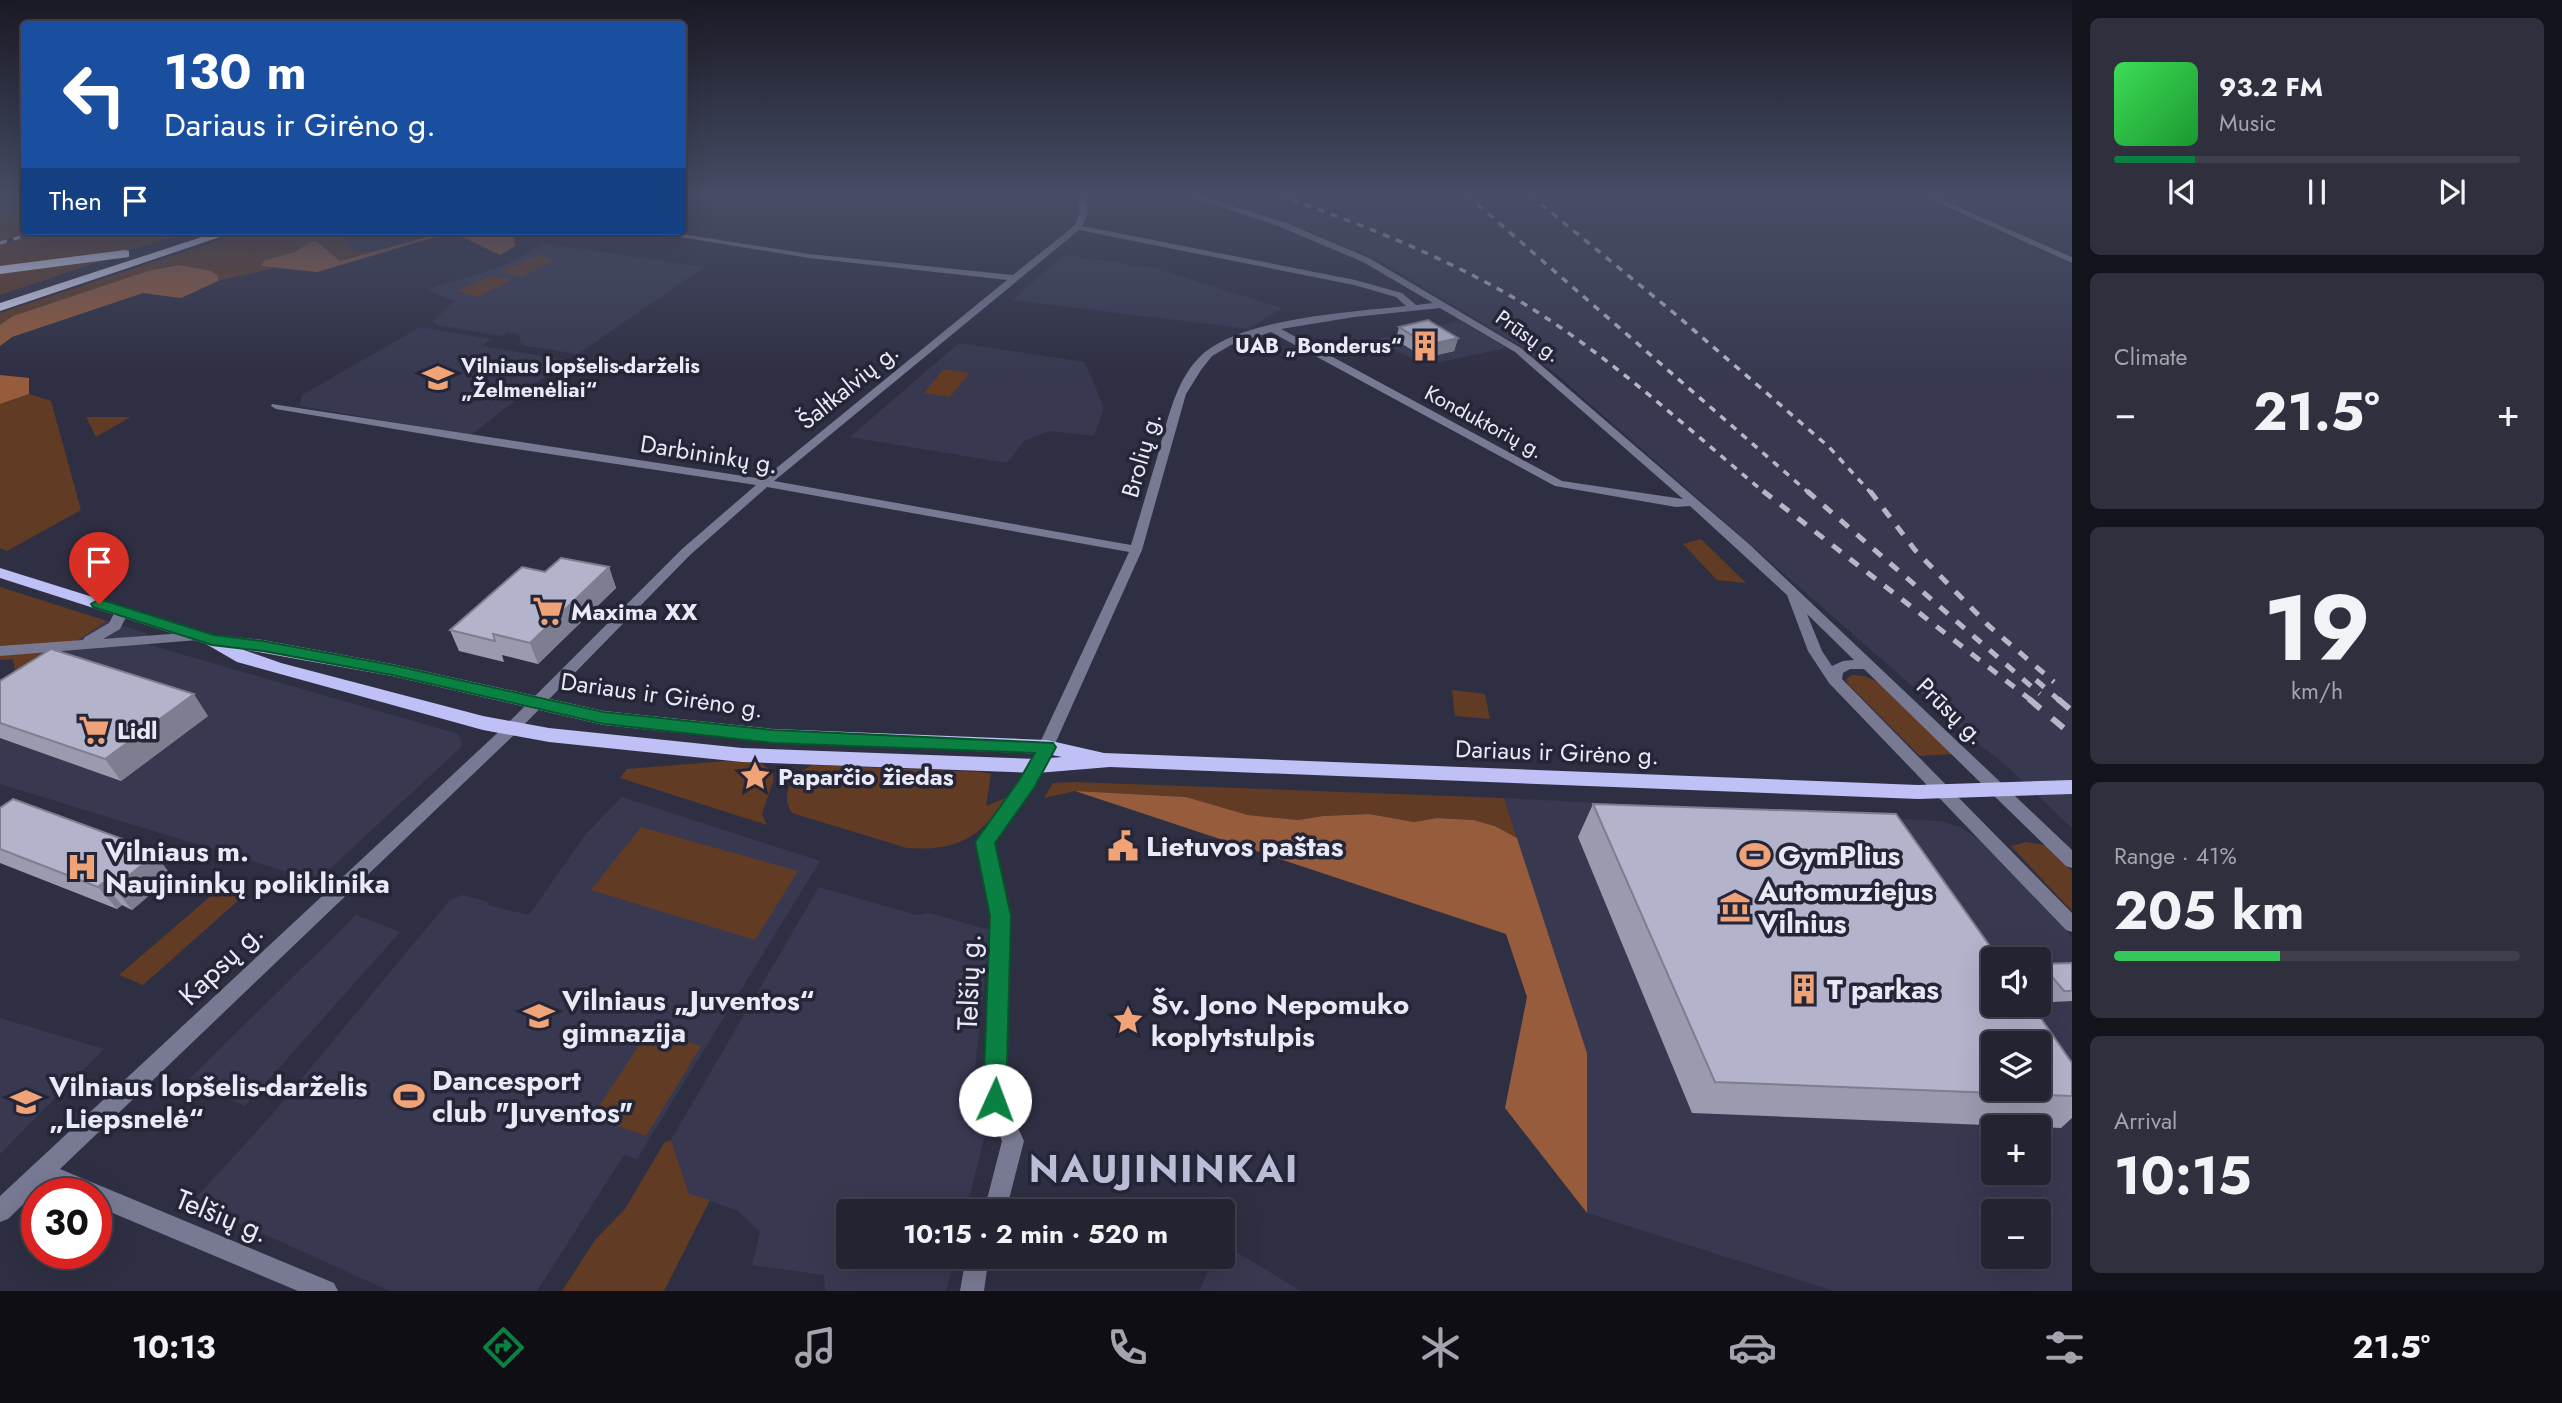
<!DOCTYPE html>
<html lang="en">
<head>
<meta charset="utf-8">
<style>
  :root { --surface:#232332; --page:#2f2f3e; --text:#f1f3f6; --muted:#a3a4ac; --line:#40404d; --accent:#0b8043 }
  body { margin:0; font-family:Jost,sans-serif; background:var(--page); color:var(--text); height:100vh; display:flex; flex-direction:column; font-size:26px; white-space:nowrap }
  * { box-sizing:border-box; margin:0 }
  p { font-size:23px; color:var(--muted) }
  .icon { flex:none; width:38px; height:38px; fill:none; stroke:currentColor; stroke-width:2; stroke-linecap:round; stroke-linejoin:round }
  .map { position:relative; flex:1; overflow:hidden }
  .sheet { display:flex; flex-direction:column; gap:18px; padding:18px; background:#13131c; width:490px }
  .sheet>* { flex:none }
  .hud { position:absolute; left:21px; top:21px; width:665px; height:214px; border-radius:7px; box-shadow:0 7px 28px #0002,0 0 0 2px var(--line); background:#1a4fa0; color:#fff; overflow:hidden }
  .buttons { position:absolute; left:1981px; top:947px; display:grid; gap:14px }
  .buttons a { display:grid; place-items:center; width:70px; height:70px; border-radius:7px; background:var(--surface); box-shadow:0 7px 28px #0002,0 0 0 2px var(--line); font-size:35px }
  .speed { position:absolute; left:21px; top:1178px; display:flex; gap:14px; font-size:35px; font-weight:700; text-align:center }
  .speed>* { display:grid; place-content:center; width:91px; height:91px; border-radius:50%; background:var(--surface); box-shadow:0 7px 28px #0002,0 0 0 2px var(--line); line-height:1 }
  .speed .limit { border:10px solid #d22; background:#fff; color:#111 }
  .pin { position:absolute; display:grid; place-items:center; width:60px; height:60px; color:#fff; margin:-72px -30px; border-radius:50% 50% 50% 0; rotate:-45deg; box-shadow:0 0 7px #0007 }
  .pin .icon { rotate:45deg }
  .me { position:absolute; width:77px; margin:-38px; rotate:2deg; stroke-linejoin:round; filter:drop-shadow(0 0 5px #0008) }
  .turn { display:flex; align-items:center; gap:24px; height:147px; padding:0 28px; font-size:32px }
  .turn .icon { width:91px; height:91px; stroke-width:2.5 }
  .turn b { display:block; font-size:49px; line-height:60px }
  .then { display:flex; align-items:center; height:66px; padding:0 28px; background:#0003; gap:14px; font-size:26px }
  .big { font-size:52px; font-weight:700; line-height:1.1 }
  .sheet .tile { flex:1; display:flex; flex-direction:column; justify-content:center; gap:10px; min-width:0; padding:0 24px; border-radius:10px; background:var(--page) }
  .sheet .dial { align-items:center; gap:0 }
  .dial b { font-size:91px; line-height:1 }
  .song { display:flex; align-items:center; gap:21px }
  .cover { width:84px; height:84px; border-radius:10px; background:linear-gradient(135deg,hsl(130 70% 55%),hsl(130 70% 35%)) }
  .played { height:7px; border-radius:4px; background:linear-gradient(90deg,var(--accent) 20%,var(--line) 20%) }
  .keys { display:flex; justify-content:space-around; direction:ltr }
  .heat { display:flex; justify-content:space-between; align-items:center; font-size:38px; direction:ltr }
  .charge { height:10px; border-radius:5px; background:linear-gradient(90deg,#34c759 41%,var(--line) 0) }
  .trip { position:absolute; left:836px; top:1199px; width:399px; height:70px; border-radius:7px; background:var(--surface); box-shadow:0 7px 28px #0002,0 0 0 2px var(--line); font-weight:700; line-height:70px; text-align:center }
  .menu { display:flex; height:112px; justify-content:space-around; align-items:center; background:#0e0e14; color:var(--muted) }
  .menu .icon { width:49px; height:49px }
  .menu .selected { color:var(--accent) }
  .menu b { font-size:32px; color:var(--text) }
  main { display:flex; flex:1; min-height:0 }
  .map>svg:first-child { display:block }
</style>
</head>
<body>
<main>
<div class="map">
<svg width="2072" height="1291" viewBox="0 0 2072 1291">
  <rect width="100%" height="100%" fill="#2f2f43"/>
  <!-- built -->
  <path fill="#383951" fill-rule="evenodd" d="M1185 195H1271L1338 218 1362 207 1348 195H1857L1889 211 1908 214 1953 211 2072 264V828L1999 759 1983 748 1556 374 1522 347 1378 260 1309 231 1301 234Z
    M1934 195H2072V256Z
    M338 231H449L396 246 358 251 347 246Z
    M542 243 704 267 578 354 525 346 520 342V335L508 332 502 336 437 325 433 321 455 301 426 290 494 269 520 258Z
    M1064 255 1154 268 1282 308 1249 329 1012 300Z
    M1460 321 1506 348 1426 365 1373 340Z
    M420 327 491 339 482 346 567 360 471 435 299 406 302 395Z
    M959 343 1085 362 1104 408 1094 436 1049 431 1024 441 1007 463 850 437Z
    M107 621 146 633 150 645 458 734 462 741 461 747 317 881 0 784V691Z
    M622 797 820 861 637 1159 624 1155 537 1291H390L192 1202 269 1118 450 900 462 895 489 902 487 905 529 915 586 834Z
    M1504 798 1941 821 1961 827 1991 848 2072 937V1291H1834L1587 1213V1053ZM1993 959H2039V1004H1993ZM1993 1043H2039V1088H1993ZM1993 1127H2039V1172H1993ZM1993 1211H2039V1256H1993Z
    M819 887 916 915 929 913 990 930 971 1105 985 1133 966 1211H849V1256L955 1257 946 1291H825L824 1275 752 1265 760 1232 737 1210 689 1194 671 1140Z
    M356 915 400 932 245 1106 188 1080Z
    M0 1018 104 1049 0 1154Z
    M1223 1244 1301 1291H1199L1215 1257 1223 1256Z"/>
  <!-- green -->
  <path fill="#623b24" d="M0 195H24V231H33L0 241Z
    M49 231H196L126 251 0 267V245Z
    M246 231H338C355 259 368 251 396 246L340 261 316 241C307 242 303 248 295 252 280 257 276 256 262 266L275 268 218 281V276L178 265 167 266 24 312 0 325V313Z
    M537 255 556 260 521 277 501 272Z
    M107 259 0 295V272Z
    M493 275 512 280 477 297 457 291Z
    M944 369 969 373 950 397 924 393Z
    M29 394 51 401 81 510 7 551 0 548V404Z
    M86 417H131L96 437Z
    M1701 539 1746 583 1717 580 1683 544Z
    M0 587 107 621 17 680 13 659 0 660Z
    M1851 675 1864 676 1878 682 1954 754 1920 756 1848 684 1846 680Z
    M1452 690 1485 694 1490 719 1455 716Z
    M728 761 761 763 773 772V781L762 814 767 825 620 778 627 769Z
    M812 765 982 772 991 774 986 806 1008 797C981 837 957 852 907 848L792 813C779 794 793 774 812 765Z
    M1074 782 1504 798 1517 838 1495 826 1473 820 1437 818 1414 822 1369 814 1323 816 1298 820 1248 815 1186 797 1075 791 1044 798 1053 783Z
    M641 827 798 871 755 940 591 890Z
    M2026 842 2046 845 2072 871V911L2011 846Z
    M219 889 241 898 143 985 119 975Z
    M649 1030 701 1046 646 1136 592 1117Z
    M671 1140 689 1194 710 1200 664 1291H562L595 1240 625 1209 664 1143Z"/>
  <!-- forest -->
  <path fill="#965c3b" d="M449 231H518L514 238 515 246 500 255 452 232 317 272 261 266 265 260 295 252 310 242 316 241 340 261Z
    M178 265 211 271 218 276V281L181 298 143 293 12 337 0 346V325L13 316 148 271Z
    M0 375 29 378V394L0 404Z
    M1075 791 1186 797 1248 815 1298 820 1323 816 1369 814 1414 822 1437 818 1473 820 1495 826 1517 838 1587 1053V1213L1505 1108 1527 997 1506 934Z"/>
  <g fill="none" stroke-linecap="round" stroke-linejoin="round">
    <!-- street -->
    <path fill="#787993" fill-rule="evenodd" d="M1077 195H1085L1088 213 1082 226 1355 280 1402 293 1416 305 1433 303 1363 262 1278 226 1186 195H1197L1284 222 1369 258 1521 348 1749 544 2072 850V868L2066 866 1864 669H1850L1843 673 1842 679 2072 913V932L2066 930 1829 683 1808 651 1787 595 1690 506 1676 507 1555 486 1271 332 1231 345 1212 356 1201 370 1186 394 1142 550 1045 766 994 843 1010 916 1005 1100 1024 1141 1006 1211H984L1002 1141 985 1100 992 916 977 842 1030 764 1129 552 767 487 690 555 516 733 60 1169 334 1283 338 1291H298L96 1206V1194H66L44 1184 8 1219 0 1222V1196L506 725 682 549 756 485 477 443 276 409 271 406 272 404 763 479 1007 280 809 258 643 231H663L809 254 1013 275 1074 226 1080 213ZM1079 230 1354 285 1396 297 1406 306C1351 312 1248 318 1205 352 1175 377 1167 423 1157 458 1148 487 1140 516 1131 545L774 481ZM1440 308 1515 352 1683 499 1562 481 1281 329 1354 317ZM1807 614 1854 660 1843 661 1832 666 1822 651Z
      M1921 195H1931L2072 257V263Z
      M122 607 129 611 120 629 103 639 198 632 205 636 198 640 0 656V646L83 640 85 637 109 623 117 608Z
      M966 1256H989L984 1291H960Z"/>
    <!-- primary -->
    <path fill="#bec0f6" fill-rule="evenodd" d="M0 568 214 635 263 640 392 664 604 711 773 729 1047 740 1104 753 1918 785 2072 780V794L1918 799 1110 767 1037 773 742 762 549 742 483 730 237 662 206 644 0 578ZM241 649 392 676 604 725 773 743 1047 754 1062 757 1037 759 742 748 549 728 483 716 281 663Z"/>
    <!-- highway -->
    <path fill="#dfe0fa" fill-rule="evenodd" d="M220 231H238L0 311V303Z
      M125 250 129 251V257L0 274V266Z"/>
    <!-- rail-far2 -->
    <path stroke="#b6b7c6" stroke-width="3.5" stroke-dasharray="7 7" stroke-linecap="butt" d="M1278 195C1364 225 1448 258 1526 305 1612 358 1687 428 1765 493
      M1467 195 1809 493
      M1530 195 1674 313 1829 447 1871 493
      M0 243 41 231"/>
    <!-- rail-far1 -->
    <path stroke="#b6b7c6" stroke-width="5" stroke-dasharray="11 11" stroke-linecap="butt" d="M1763 491 2032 701
      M1807 491 2040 694
      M1870 491 1915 550 1989 626 2054 682
      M2036 680 2060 701"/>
    <!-- rail -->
    <path stroke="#b6b7c6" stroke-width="6" stroke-dasharray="15 15" stroke-linecap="butt" d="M2029 699 2072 735
      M2058 699 2072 711"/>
  </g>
  <!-- wall -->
  <path fill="#9a9baf" d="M1399 327 1458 338 1454 351 1425 358 1396 340Z
    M609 567 616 588 538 664 502 655 504 662 459 651 450 630 545 572Z
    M0 681 208 716 121 781 0 738Z
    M1593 804 2072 1063V1118L2061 1128 1692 1113 1578 837Z
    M0 808 150 852 172 876 132 910 122 905 117 909 0 863Z
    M2072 963V1001L2053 1002 2039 985V967L2041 964Z"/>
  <!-- shaded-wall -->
  <path fill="#7d7e8f" d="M1458 338 1454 351 1425 358 1428 345Z
    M609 567 616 588 538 664 530 643Z
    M194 694 208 716 121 781 105 759Z
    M147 848 153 856 155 854 172 876 132 910 114 888Z
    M103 883 122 905 117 909 98 887Z"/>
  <!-- building -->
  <path fill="#b3b4cc" stroke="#7d7e8f" stroke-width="2" fill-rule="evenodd" d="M1428 320 1458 338 1428 345 1399 327Z
    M561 558 609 567 530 643 493 634 495 641 450 630 522 567 545 572Z
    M51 649 194 694 105 759 0 723V681Z
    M13 799 147 848 144 850 155 854 114 888 103 883 98 887 0 849V808Z
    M1593 804 1896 814 1999 959H1993V1004H2031L2072 1063V1096L1715 1082ZM1993 1043H2039V1088H1993Z
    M2072 963V991H2064L2041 964Z"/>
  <!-- sky -->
  <linearGradient id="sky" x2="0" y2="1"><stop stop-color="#1a1a25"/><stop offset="0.52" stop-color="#474d66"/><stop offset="1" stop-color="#474d66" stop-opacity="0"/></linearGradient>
  <rect width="2072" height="376" fill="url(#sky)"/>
  <!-- route -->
  <path fill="#0b8043" stroke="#07532c" stroke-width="2" d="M99 599 214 635 263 641 392 665 604 712 773 730 1053 743 1056 747 1034 788 995 843 1011 916 1006 1100 1003 1108 995 1111 986 1108 983 1100 990 916 975 842 1020 779 1035 753 773 743 604 724 392 675 263 651 212 645 93 607 91 604Z"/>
  <!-- icons -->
  <defs>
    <g id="building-bare" transform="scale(2.415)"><path d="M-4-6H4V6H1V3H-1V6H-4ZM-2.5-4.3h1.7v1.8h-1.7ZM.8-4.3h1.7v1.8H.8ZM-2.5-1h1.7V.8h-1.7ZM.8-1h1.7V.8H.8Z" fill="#efa377" stroke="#252538" stroke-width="2.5" paint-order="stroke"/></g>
    <g id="school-bare" transform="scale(2.415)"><path d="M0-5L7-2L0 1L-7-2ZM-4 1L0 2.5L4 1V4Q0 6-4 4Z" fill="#efa377" stroke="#252538" stroke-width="2.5" paint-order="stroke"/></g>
    <g id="supermarket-bare" transform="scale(2.415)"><path d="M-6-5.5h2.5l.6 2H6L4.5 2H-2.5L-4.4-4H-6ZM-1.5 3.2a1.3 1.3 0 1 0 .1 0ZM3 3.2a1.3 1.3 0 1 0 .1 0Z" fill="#efa377" stroke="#252538" stroke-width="2.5" paint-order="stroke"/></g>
    <g id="sight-bare" transform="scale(2.415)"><path d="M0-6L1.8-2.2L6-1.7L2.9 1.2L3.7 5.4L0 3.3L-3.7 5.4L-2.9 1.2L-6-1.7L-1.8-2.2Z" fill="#efa377" stroke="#252538" stroke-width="2.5" paint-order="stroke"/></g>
    <g id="civic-bare" transform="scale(2.415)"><path d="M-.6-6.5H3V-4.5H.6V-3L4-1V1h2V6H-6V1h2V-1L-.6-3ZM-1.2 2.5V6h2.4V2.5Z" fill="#efa377" stroke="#252538" stroke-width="2.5" paint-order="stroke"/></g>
    <g id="stadium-bare" transform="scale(2.415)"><path d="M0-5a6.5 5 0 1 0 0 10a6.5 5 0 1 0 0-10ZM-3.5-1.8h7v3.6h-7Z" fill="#efa377" stroke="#252538" stroke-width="2.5" paint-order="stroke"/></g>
    <g id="hospital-bare" transform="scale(2.415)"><path d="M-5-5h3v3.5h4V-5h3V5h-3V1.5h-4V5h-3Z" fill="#efa377" stroke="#252538" stroke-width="2.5" paint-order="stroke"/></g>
    <g id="museum-bare" transform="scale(2.415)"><path d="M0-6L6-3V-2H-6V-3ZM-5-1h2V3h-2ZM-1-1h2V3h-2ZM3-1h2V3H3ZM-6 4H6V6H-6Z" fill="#efa377" stroke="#252538" stroke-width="2.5" paint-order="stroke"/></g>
  </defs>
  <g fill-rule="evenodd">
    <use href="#building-bare" x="1425" y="346"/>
    <use href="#school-bare" x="438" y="378"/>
    <use href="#supermarket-bare" x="548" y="611"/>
    <use href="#supermarket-bare" x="94" y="730"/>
    <use href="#sight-bare" x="755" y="776"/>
    <use href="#civic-bare" x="1123" y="846"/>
    <use href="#stadium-bare" x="1755" y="855"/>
    <use href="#hospital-bare" x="82" y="867"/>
    <use href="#museum-bare" x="1735" y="907"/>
    <use href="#building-bare" x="1804" y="989"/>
    <use href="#school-bare" x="539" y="1016"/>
    <use href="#sight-bare" x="1128" y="1020"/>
    <use href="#stadium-bare" x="409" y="1096"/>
    <use href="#school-bare" x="26" y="1102"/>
  </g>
  <g text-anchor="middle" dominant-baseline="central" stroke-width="7" stroke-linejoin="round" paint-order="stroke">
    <!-- far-street labels -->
    <g font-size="21" fill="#e9eaf7" stroke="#252538">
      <text transform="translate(1528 336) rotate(35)">Prūsų g.</text>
      <text transform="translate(1484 422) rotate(28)">Konduktorių g.</text>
    </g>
    <!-- far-poi labels -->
    <g font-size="21" font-weight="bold" fill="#e9eaf7" stroke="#252538" text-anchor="end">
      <text x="1402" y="346">UAB „Bonderus“</text>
      <text x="461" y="366" text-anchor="start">Vilniaus lopšelis-darželis<tspan x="461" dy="24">„Želmenėliai“</tspan></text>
    </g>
    <!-- street labels -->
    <g font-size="24" fill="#e9eaf7" stroke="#252538">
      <text transform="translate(848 386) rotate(-39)">Šaltkalvių g.</text>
      <text transform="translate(709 454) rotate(9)">Darbininkų g.</text>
      <text transform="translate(1141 455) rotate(-74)">Brolių g.</text>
      <text transform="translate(662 695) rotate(8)">Dariaus ir Girėno g.</text>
      <text transform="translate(1951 711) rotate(44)">Prūsų g.</text>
      <text transform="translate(1557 752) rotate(2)">Dariaus ir Girėno g.</text>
    </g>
    <!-- poi labels -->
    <g font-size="24" font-weight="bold" fill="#e9eaf7" stroke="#252538" text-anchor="start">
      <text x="571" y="611">Maxima XX</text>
      <text x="117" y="730">Lidl</text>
      <text x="778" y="776">Paparčio žiedas</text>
    </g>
    <!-- near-poi labels -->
    <g font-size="28" font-weight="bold" fill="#e9eaf7" stroke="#252538" text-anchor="start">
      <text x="1146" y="846">Lietuvos paštas</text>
      <text x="105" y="851">Vilniaus m.<tspan x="105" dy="32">Naujininkų poliklinika</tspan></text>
      <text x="1778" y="855">GymPlius</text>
      <text x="1758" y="891">Automuziejus<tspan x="1758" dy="32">Vilnius</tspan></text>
      <text x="1827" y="989">T parkas</text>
      <text x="562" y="1000">Vilniaus „Juventos“<tspan x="562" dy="32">gimnazija</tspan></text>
      <text x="1151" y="1004">Šv. Jono Nepomuko<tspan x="1151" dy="32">koplytstulpis</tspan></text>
      <text x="432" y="1080">Dancesport<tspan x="432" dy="32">club "Juventos"</tspan></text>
      <text x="49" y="1086">Vilniaus lopšelis-darželis<tspan x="49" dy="32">„Liepsnelė“</tspan></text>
    </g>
    <!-- near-street labels -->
    <g font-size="28" fill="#e9eaf7" stroke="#252538">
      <text transform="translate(221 964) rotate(-44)">Kapsų g.</text>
      <text transform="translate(969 982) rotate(-88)">Telšių g.</text>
      <text transform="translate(222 1216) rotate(22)">Telšių g.</text>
    </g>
    <!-- near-district labels -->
    <g font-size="38" font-weight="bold" letter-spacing="2" fill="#bbbcd5" stroke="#252538">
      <text x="1164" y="1168">NAUJININKAI</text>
    </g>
  </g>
</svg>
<div class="buttons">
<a><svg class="icon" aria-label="sound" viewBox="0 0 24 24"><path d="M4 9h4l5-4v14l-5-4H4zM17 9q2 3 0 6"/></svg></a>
<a><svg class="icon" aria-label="layers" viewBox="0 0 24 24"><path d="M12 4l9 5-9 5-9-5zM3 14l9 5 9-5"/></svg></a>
<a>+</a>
<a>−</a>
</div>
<div class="speed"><div class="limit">30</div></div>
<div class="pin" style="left:99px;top:604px;background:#d93025"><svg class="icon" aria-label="arrive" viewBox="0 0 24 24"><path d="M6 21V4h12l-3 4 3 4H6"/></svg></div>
<svg class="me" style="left:995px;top:1100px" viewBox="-20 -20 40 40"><circle r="19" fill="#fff"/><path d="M0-13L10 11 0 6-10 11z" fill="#0b8043"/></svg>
<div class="trip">10:15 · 2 min · 520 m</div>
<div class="hud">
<div class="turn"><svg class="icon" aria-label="left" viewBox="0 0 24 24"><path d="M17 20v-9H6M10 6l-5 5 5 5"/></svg><div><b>130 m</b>Dariaus ir Girėno g.</div></div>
<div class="then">Then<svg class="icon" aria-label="arrive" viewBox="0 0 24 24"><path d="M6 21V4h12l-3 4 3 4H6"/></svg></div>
</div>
</div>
<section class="sheet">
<div class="tile">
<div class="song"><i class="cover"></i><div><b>93.2 FM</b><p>Music</p></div></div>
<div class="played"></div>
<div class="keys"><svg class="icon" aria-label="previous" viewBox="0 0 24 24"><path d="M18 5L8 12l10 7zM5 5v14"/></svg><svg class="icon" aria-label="pause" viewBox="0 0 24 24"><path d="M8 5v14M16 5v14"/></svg><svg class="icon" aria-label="next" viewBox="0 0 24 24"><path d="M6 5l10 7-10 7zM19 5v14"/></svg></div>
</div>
<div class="tile"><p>Climate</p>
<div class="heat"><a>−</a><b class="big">21.5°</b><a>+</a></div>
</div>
<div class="tile dial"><b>19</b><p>km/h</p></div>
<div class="tile"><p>Range · 41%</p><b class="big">205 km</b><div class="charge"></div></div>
<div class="tile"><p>Arrival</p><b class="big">10:15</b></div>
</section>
</main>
<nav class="menu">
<b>10:13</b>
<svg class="icon selected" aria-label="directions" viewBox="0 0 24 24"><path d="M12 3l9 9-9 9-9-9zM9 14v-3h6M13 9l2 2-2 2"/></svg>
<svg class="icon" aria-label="music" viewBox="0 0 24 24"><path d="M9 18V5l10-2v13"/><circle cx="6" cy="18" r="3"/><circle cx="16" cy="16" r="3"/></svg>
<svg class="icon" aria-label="phone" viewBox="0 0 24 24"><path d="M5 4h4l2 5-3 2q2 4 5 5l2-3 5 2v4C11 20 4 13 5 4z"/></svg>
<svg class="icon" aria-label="climate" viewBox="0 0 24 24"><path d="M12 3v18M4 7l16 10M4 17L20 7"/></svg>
<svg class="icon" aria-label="car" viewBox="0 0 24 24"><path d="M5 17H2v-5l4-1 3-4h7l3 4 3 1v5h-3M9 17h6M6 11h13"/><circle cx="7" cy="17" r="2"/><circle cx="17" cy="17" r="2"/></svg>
<svg class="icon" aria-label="filters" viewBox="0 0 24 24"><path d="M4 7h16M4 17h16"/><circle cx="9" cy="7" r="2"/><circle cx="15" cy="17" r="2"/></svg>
<b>21.5°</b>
</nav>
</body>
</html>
